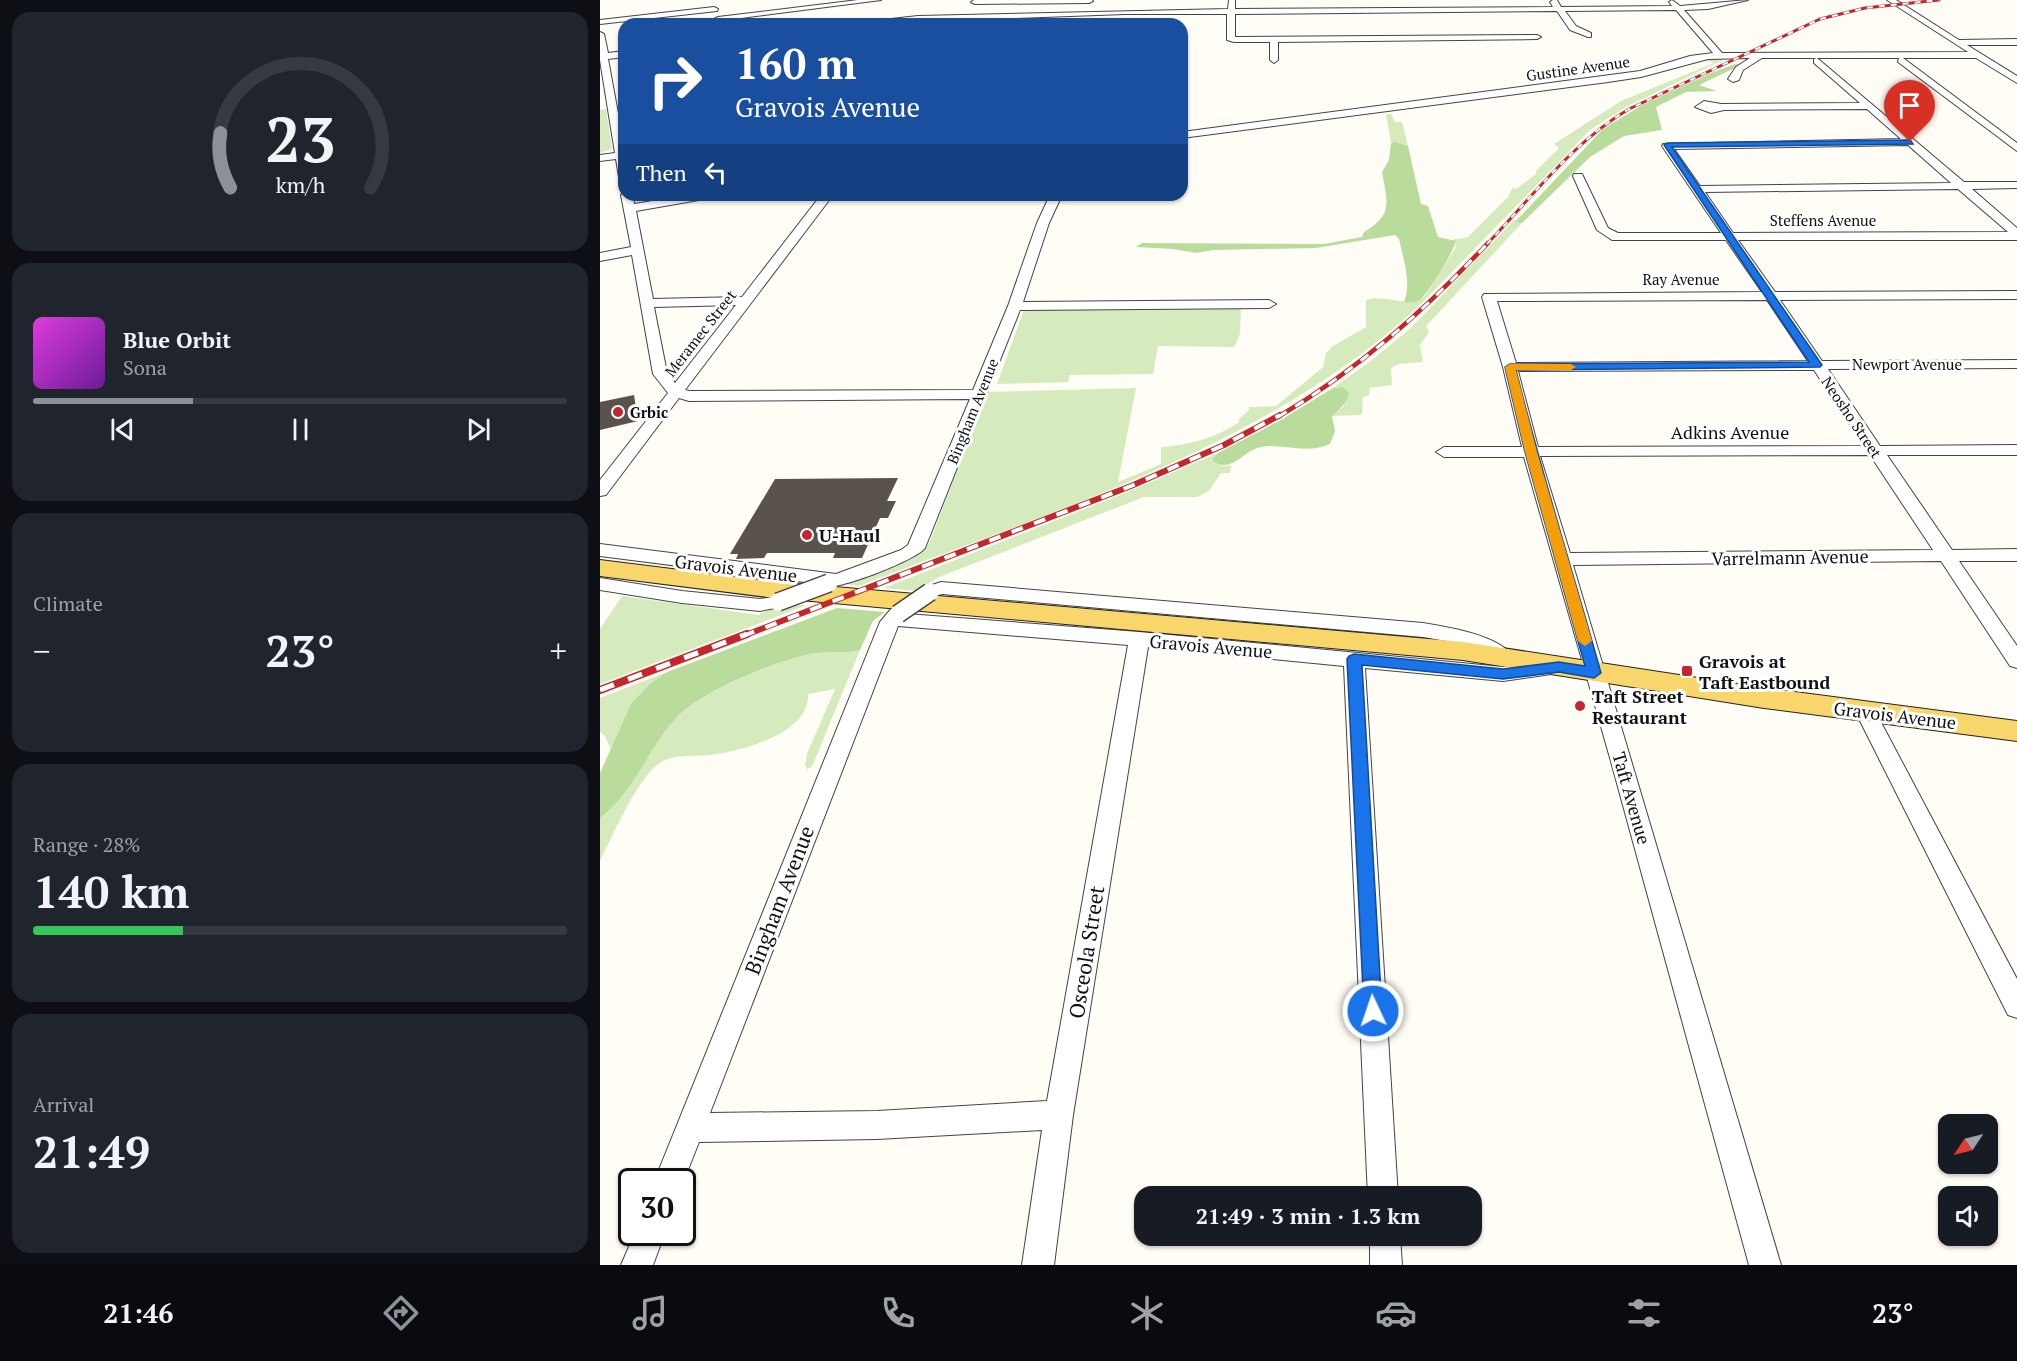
<!DOCTYPE html>
<html lang="en">
<head>
<meta charset="utf-8">
<style>
  :root { --surface:#171b24; --page:#20242c; --text:#f1f3f6; --muted:#9ea1a6; --line:#363941; --accent:#8c9099 }
  body { margin:0; font-family:"PT Serif",serif; background:var(--page); color:var(--text); height:100vh; display:flex; flex-direction:column; font-size:22px; white-space:nowrap }
  * { box-sizing:border-box; margin:0 }
  p { font-size:20px; color:var(--muted) }
  .icon { flex:none; width:33px; height:33px; fill:none; stroke:currentColor; stroke-width:2; stroke-linecap:round; stroke-linejoin:round }
  .map { position:relative; flex:1; overflow:hidden }
  .sheet { display:flex; flex-direction:column; gap:12px; padding:12px; background:#0d0f14; width:600px }
  .sheet>* { flex:none }
  .top-card { position:absolute; left:18px; top:18px; width:570px; height:183px; border-radius:18px; box-shadow:0 2px 4px #0004; background:#1a4fa0; color:#fff; overflow:hidden }
  .needle { width:39px; rotate:235deg }
  .tools { position:absolute; left:1338px; top:1114px; display:grid; gap:12px }
  .tools a { display:grid; place-items:center; width:60px; height:60px; border-radius:12px; background:var(--surface); box-shadow:0 2px 4px #0004; font-size:30px }
  .speed { position:absolute; left:18px; top:1168px; display:flex; gap:12px; font-size:30px; font-weight:700; text-align:center }
  .speed>* { display:grid; place-content:center; width:78px; height:78px; border-radius:50%; background:var(--surface); box-shadow:0 2px 4px #0004; line-height:1 }
  .speed .limit { border:3px solid #111; border-radius:9px; background:#fff; color:#111 }
  .pin { position:absolute; display:grid; place-items:center; width:51px; height:51px; color:#fff; margin:-62px -26px; border-radius:50% 50% 50% 0; rotate:-45deg; box-shadow:0 0 6px #0007 }
  .pin .icon { rotate:45deg }
  .me { position:absolute; width:66px; margin:-33px; rotate:357deg; stroke-linejoin:round; filter:drop-shadow(0 0 4px #0008) }
  .turn { display:flex; align-items:center; gap:21px; height:126px; padding:0 18px; font-size:27px }
  .turn .icon { width:78px; height:78px; stroke-width:2.5 }
  .turn b { display:block; font-size:42px; line-height:51px }
  .then { display:flex; align-items:center; height:57px; padding:0 18px; background:#0003; gap:12px; font-size:22px }
  .big { font-size:45px; font-weight:600; line-height:1.1 }
  .sheet .widget { flex:1; display:flex; flex-direction:column; justify-content:center; gap:9px; min-width:0; padding:0 21px; border-radius:18px; background:var(--page) }
  .sheet .dial { align-items:center; gap:0 }
  .dial svg { height:156px; overflow:visible; fill:none; stroke:var(--line); stroke-width:7; stroke-linecap:round; text-anchor:middle }
  .dial text { fill:var(--text); stroke:none }
  .song { display:flex; align-items:center; gap:18px }
  .cover { width:72px; height:72px; border-radius:9px; background:linear-gradient(135deg,hsl(300 70% 55%),hsl(280 70% 35%)) }
  .played { height:6px; border-radius:3px; background:linear-gradient(90deg,var(--accent) 30%,var(--line) 30%) }
  .keys { display:flex; justify-content:space-around; direction:ltr }
  .heat { display:flex; justify-content:space-between; align-items:center; font-size:33px; direction:ltr }
  .charge { height:9px; border-radius:4px; background:linear-gradient(90deg,#34c759 28%,var(--line) 0) }
  .trip { position:absolute; left:534px; top:1186px; width:348px; height:60px; border-radius:18px; background:var(--surface); box-shadow:0 2px 4px #0004; font-weight:600; line-height:60px; text-align:center }
  .tab-bar { display:flex; height:96px; justify-content:space-around; align-items:center; background:#090b0e; color:var(--muted) }
  .tab-bar .icon { width:42px; height:42px }
  .tab-bar .selected { color:var(--accent) }
  .tab-bar b { font-size:27px; color:var(--text) }
  main { display:flex; flex:1; min-height:0 }
  .map>svg:first-child { display:block }
</style>
</head>
<body>
<main>
<section class="sheet">
<div class="widget dial"><svg viewBox="0 0 100 80">
<path d="M14 69A42 42 0 1 1 86 69"/>
<path d="M14 69A42 42 0 0 1 9 41" stroke="#8c9099"/>
<text x="50" y="56" font-size="32" font-weight="700">23</text>
<text x="50" y="72" font-size="11">km/h</text>
</svg></div>
<div class="widget">
<div class="song"><i class="cover"></i><div><b>Blue Orbit</b><p>Sona</p></div></div>
<div class="played"></div>
<div class="keys"><svg class="icon" aria-label="previous" viewBox="0 0 24 24"><path d="M18 5L8 12l10 7zM5 5v14"/></svg><svg class="icon" aria-label="pause" viewBox="0 0 24 24"><path d="M8 5v14M16 5v14"/></svg><svg class="icon" aria-label="next" viewBox="0 0 24 24"><path d="M6 5l10 7-10 7zM19 5v14"/></svg></div>
</div>
<div class="widget"><p>Climate</p>
<div class="heat"><a>−</a><b class="big">23°</b><a>+</a></div>
</div>
<div class="widget"><p>Range · 28%</p><b class="big">140 km</b><div class="charge"></div></div>
<div class="widget"><p>Arrival</p><b class="big">21:49</b></div>
</section>
<div class="map">
<svg width="1417" height="1265" viewBox="0 0 1417 1265">
  <rect width="100%" height="100%" fill="#fffdf5"/>
  <!-- green -->
  <path fill="#d5ebbd" d="M1127 58 1026 107 990 130 818 307C662 450 453 510 259 586L245 584 314 558 329 544 387 392 536 388 518 482 561 464V447C586 446 619 437 639 422V419L649 410V407L676 406 723 367 726 353 733 346 766 327V300C786 293 807 310 825 296L855 249 856 242 852 240 868 237 908 197 912 188 916 189 936 174V171L959 148 954 144 1021 101 1114 63 1104 60Z
    M6 109 12 149 0 153V110Z
    M786 114H791L795 122H802L808 146 791 143Z
    M914 220 922 223 826 326 829 332 820 345 823 362 798 364 791 368 792 385 770 388 769 395 762 398 763 410 761 415 732 416 744 406 743 387 733 388 768 363 811 328Z
    M641 308 640 334 634 347 558 346 553 374 470 375 468 382 397 384 424 310Z
    M618 453 613 458 623 466 631 465 630 473H621L609 491 597 497H544L339 577 316 591 284 588 518 496Z
    M22 596 159 615C167 607 196 605 207 605L0 684V629Z
    M260 650 212 767 207 769 205 765 207 754 235 689 208 694C210 734 141 751 110 755 92 757 72 753 57 765 36 781 13 836 0 860V818C36 791 48 747 78 716 103 691 171 663 206 655 224 650 243 655 260 650Z
    M67 672C32 696 28 713 11 750L5 736 0 732V698Z"/>
  <!-- forest -->
  <path fill="#b9dc9c" d="M1135 64 1141 65 1099 85 1117 91 1086 92 1056 107 1062 130 1024 136 990 157 922 223 915 222 1003 129 1042 105 1111 73Z
    M795 142 808 146 821 204 828 206 838 237 856 241C854 251 826 298 818 301 814 303 808 302 804 302 812 283 803 258 799 239L795 235 716 248 613 250 596 253 573 249 536 247 542 243 724 244 762 237 764 232C794 214 787 202 782 172L789 160 791 143Z
    M743 387 749 393C746 404 740 409 732 416L735 431 730 444C704 456 674 440 655 449 640 455 630 473 613 461V458L618 453 681 420 733 388Z
    M237 608 285 612 273 621 260 650C243 655 224 650 206 655 171 663 103 691 78 716 48 747 36 791 0 818V773L31 704 51 683 67 672Z"/>
  <!-- building -->
  <path fill="#5a524d" d="M34 395 38 421 0 430V402Z
    M298 478 287 501H296L288 518H280L262 558H233L235 553H167L164 558 136 559 138 554H130L175 479Z"/>
  <g fill="none" stroke-linecap="round" stroke-linejoin="round">
    <!-- minor casing -->
    <g stroke="#444" stroke-width="2">
      <path id="minor" d="M258 0H281L118 21 114 19 118 17Z
        M374 0H492L493 1 489 3 375 4 371 2Z
        M629 0H635V9L953 7 950 2 953 0H957L961 7 1072 6 1069 2 1072 0 1080 6 1148 0 1108 9 1084 10 1122 53 1368 52 1287 0H1296L1359 40 1417 39V45H1367L1417 76V83L1376 58H1303L1417 143V151L1298 62 1299 58H1162L1143 70 1139 80 1133 82 1128 79 1136 67 1150 58 1108 59 1041 77 1008 82 582 138V132L1040 71 1090 56 1113 53 1076 10 965 11 976 26 991 33V37H988L970 30 957 11 635 14V37L937 35 941 37 937 39 678 42V60L674 63 670 60V42H634L627 40V14H525L260 24 264 22 318 16 628 9Z
        M114 7 118 9 117 11 0 24V20Z
        M0 32 4 34 8 53 24 51V57L8 59 24 146V180L19 177 16 159 0 161V155L15 153 0 60Z
        M1217 58 1364 182H1417V188L1372 189 1417 228V240H1138L1175 292 1417 291V299L1180 300 1222 361 1417 360V368L1228 369 1280 446 1417 445V455H1287L1352 550 1417 549V561H1359L1417 646V668L1410 666 1341 561 973 565 1181 1265H1149L1010 758 924 457H844L836 452 844 447H922L903 367 882 297 884 294 1162 292 1126 240H1012L997 230 973 176 974 174H982L1008 228 1018 233H1121L1062 146 1063 144 1301 139 1267 109 1124 110 1111 113 1095 107 1104 101 1121 104 1260 103 1214 63V59ZM1308 145 1351 183 1100 186 1074 149ZM1358 189 1408 232 1133 233 1105 192ZM1167 300 1208 361 916 363 897 301ZM1214 370 1264 446 938 447 918 371ZM1270 455 1333 550 970 553 940 456Z
        M24 192V195H33L34 204 89 195H116L110 198 36 211 53 299 142 297 221 195H233L85 390 90 391 373 390 408 306 437 223 450 195H462L449 223 423 302 669 300 676 304 669 308 420 310 325 548C317 560 236 591 222 587L220 584 0 556V544L236 574 301 550 308 545 370 399 89 401 79 398 6 495 0 496V480L68 393 53 374 32 255 0 261V253L31 247 21 195ZM136 305 75 383 67 373 54 307Z
        M0 578 82 591 160 599 178 596 185 598 187 602 185 606 160 611 82 603 0 590Z
        M341 582 823 623C847 627 900 635 913 657L910 662 903 664 858 643 823 637 342 594 330 598 323 596 321 592 323 588Z
        M298 608 305 609 307 614 539 632 903 667 958 660 965 662 968 667 965 672 903 681 765 668 798 1197H768L744 666 548 647 473 1115 454 1265H422L442 1130 277 1139 99 1142 82 1185V1182H54L280 622 291 609ZM298 626 528 645 447 1101 277 1111 110 1113Z
        M1265 703 1272 706 1275 711 1417 979V1018L1408 1015 1255 711 1258 706Z
        M35 1233H65L53 1265H21Z
        M770 1236H800L802 1265H770Z"/>
    </g>
    <!-- major casing -->
    <g stroke="#222" stroke-width="2">
      <path id="major" d="M0 560 167 581 863 642 1164 688 1417 721V741L1164 708 863 660 167 597 0 576Z"/>
    </g>
    <!-- minor -->
    <use href="#minor" fill="#fff" fill-rule="evenodd"/>
    <!-- major -->
    <use href="#major" fill="#f9d66b" fill-rule="evenodd"/>
    <!-- rail-far3 casing -->
    <g stroke="#c4262e" stroke-width="3">
      <path id="rail-far3" d="M887 244C932 197 973 142 1029 109L1220 19 1265 8 1339 0"/>
    </g>
    <!-- rail-far2 casing -->
    <g stroke="#c4262e" stroke-width="4.5">
      <path id="rail-far2" d="M678 417C760 368 823 312 888 243"/>
    </g>
    <!-- rail-far1 casing -->
    <g stroke="#c4262e" stroke-width="6">
      <path id="rail-far1" d="M143 636 531 486 624 445 680 415"/>
    </g>
    <!-- rail casing -->
    <g stroke="#c4262e" stroke-width="8">
      <path id="rail" d="M0 690 147 634"/>
    </g>
    <!-- rail-far3 -->
    <use href="#rail-far3" stroke="#fff" stroke-width="2" stroke-dasharray="6" stroke-linecap="butt"/>
    <!-- rail-far2 -->
    <use href="#rail-far2" stroke="#fff" stroke-width="3" stroke-dasharray="10" stroke-linecap="butt"/>
    <!-- rail-far1 -->
    <use href="#rail-far1" stroke="#fff" stroke-width="4" stroke-dasharray="12" stroke-linecap="butt"/>
    <!-- rail -->
    <use href="#rail" stroke="#fff" stroke-width="5" stroke-dasharray="15" stroke-linecap="butt"/>
    <!-- minor-bridge casing -->
    <g stroke="#444" stroke-width="20" stroke-linecap="butt">
      <path id="minor-bridge" d="M178 602 229 583
        M298 614 330 592"/>
    </g>
    <!-- minor-bridge -->
    <use href="#minor-bridge" stroke="#fff" stroke-width="17"/>
  </g>
  <!-- route -->
  <path fill="#1a73e8" stroke="#114b97" stroke-width="1.5" d="M1310 140 1313 144 1072 147 1222 365 1220 367 916 370C941 472 973 572 1001 673L994 678 959 672 903 679 762 665 782 1011 780 1017 773 1020 766 1017 764 1011 747 659 749 656 754 654 903 669 959 662 985 666 925 452 905 367 910 364 1209 362 1064 145 1067 143Z"/>
  <!-- slow -->
  <path fill="#f59e0b" d="M910 364H971L976 367 971 370H916L937 452 992 641 985 646 978 641 925 452 905 367Z"/>
  <!-- markers -->
  <g fill="#c4262e" stroke="#fff" stroke-width="2">
    <circle cx="18" cy="412" r="6"/>
    <circle cx="207" cy="535" r="6"/>
    <rect x="1081" y="665" width="12" height="12" rx="3"/>
    <circle cx="980" cy="706" r="6"/>
  </g>
  <g text-anchor="middle" dominant-baseline="central" stroke-width="6" stroke-linejoin="round" paint-order="stroke">
    <!-- far-street labels -->
    <g font-size="15" fill="#111" stroke="#fff">
      <text transform="translate(978 68) rotate(-8)">Gustine Avenue</text>
      <text x="1223" y="220">Steffens Avenue</text>
      <text x="1081" y="279">Ray Avenue</text>
      <text transform="translate(100 333) rotate(-52)">Meramec Street</text>
      <text x="1307" y="364">Newport Avenue</text>
      <text transform="translate(372 411) rotate(-68)">Bingham Avenue</text>
      <text transform="translate(1252 417) rotate(56)">Neosho Street</text>
    </g>
    <!-- far-poi labels -->
    <g font-size="15" font-weight="bold" fill="#111" stroke="#fff" text-anchor="start">
      <text x="30" y="412">Grbic</text>
    </g>
    <!-- street labels -->
    <g font-size="18" fill="#111" stroke="#fff">
      <text x="1130" y="432">Adkins Avenue</text>
      <text transform="translate(1190 557) rotate(-1)">Varrelmann Avenue</text>
      <text transform="translate(136 568) rotate(7)">Gravois Avenue</text>
      <text transform="translate(611 646) rotate(5)">Gravois Avenue</text>
      <text transform="translate(1295 715) rotate(7)">Gravois Avenue</text>
      <text transform="translate(1032 798) rotate(74)">Taft Avenue</text>
    </g>
    <!-- poi labels -->
    <g font-size="18" font-weight="bold" fill="#111" stroke="#fff" text-anchor="start">
      <text x="219" y="535">U-Haul</text>
      <text x="1099" y="661">Gravois at<tspan x="1099" dy="21">Taft Eastbound</tspan></text>
      <text x="992" y="696">Taft Street<tspan x="992" dy="21">Restaurant</tspan></text>
    </g>
    <!-- near-street labels -->
    <g font-size="21" fill="#111" stroke="#fff">
      <text transform="translate(179 900) rotate(-69)">Bingham Avenue</text>
      <text transform="translate(486 952) rotate(-81)">Osceola Street</text>
    </g>
  </g>
</svg>
<div class="tools">
<a><svg class="needle" viewBox="-14 -14 28 28"><path d="M0-13l5 13h-10z" fill="#e53935"/><path d="M0 13l5-13h-10z" fill="#9ea1a6"/></svg></a>
<a><svg class="icon" aria-label="sound" viewBox="0 0 24 24"><path d="M4 9h4l5-4v14l-5-4H4zM17 9q2 3 0 6"/></svg></a>
</div>
<div class="speed"><div class="limit">30</div></div>
<div class="pin" style="left:1310px;top:142px;background:#d93025"><svg class="icon" aria-label="arrive" viewBox="0 0 24 24"><path d="M6 21V4h12l-3 4 3 4H6"/></svg></div>
<svg class="me" style="left:773px;top:1011px" viewBox="-20 -20 40 40"><circle r="17" fill="#1a73e8" stroke="#fff" stroke-width="3"/><path d="M0-11L8 9 0 5-8 9z" fill="#fff"/></svg>
<div class="trip">21:49 · 3 min · 1.3 km</div>
<div class="top-card">
<div class="turn"><svg class="icon" aria-label="right" viewBox="0 0 24 24"><path d="M7 20v-9h11M14 6l5 5-5 5"/></svg><div><b>160 m</b>Gravois Avenue</div></div>
<div class="then">Then<svg class="icon" aria-label="left" viewBox="0 0 24 24"><path d="M17 20v-9H6M10 6l-5 5 5 5"/></svg></div>
</div>
</div>
</main>
<nav class="tab-bar">
<b>21:46</b>
<svg class="icon selected" aria-label="directions" viewBox="0 0 24 24"><path d="M12 3l9 9-9 9-9-9zM9 14v-3h6M13 9l2 2-2 2"/></svg>
<svg class="icon" aria-label="music" viewBox="0 0 24 24"><path d="M9 18V5l10-2v13"/><circle cx="6" cy="18" r="3"/><circle cx="16" cy="16" r="3"/></svg>
<svg class="icon" aria-label="phone" viewBox="0 0 24 24"><path d="M5 4h4l2 5-3 2q2 4 5 5l2-3 5 2v4C11 20 4 13 5 4z"/></svg>
<svg class="icon" aria-label="climate" viewBox="0 0 24 24"><path d="M12 3v18M4 7l16 10M4 17L20 7"/></svg>
<svg class="icon" aria-label="car" viewBox="0 0 24 24"><path d="M5 17H2v-5l4-1 3-4h7l3 4 3 1v5h-3M9 17h6M6 11h13"/><circle cx="7" cy="17" r="2"/><circle cx="17" cy="17" r="2"/></svg>
<svg class="icon" aria-label="filters" viewBox="0 0 24 24"><path d="M4 7h16M4 17h16"/><circle cx="9" cy="7" r="2"/><circle cx="15" cy="17" r="2"/></svg>
<b>23°</b>
</nav>
</body>
</html>
